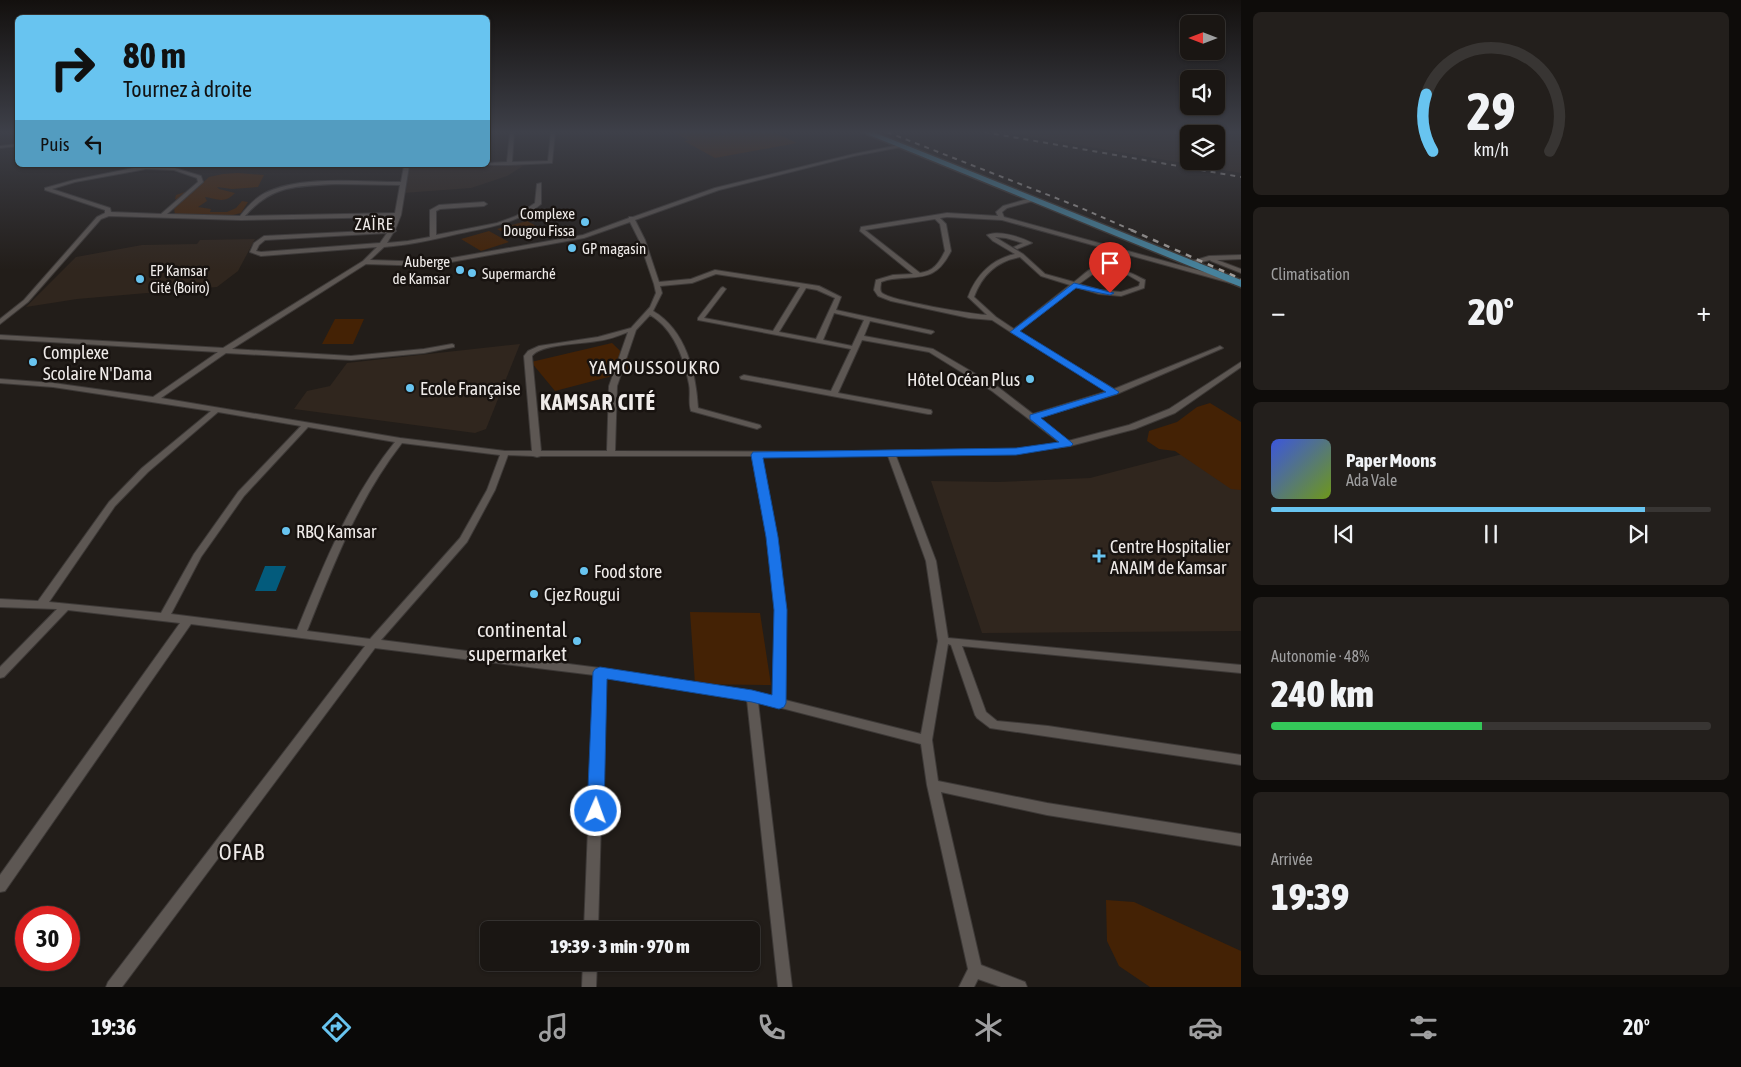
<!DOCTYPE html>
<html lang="fr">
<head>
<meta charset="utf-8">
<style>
  :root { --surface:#1a1613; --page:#231f1c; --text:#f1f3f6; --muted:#9f9fa0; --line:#383533; --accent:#68c4f0 }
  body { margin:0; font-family:"Asap Condensed",sans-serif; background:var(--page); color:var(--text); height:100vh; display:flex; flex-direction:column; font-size:19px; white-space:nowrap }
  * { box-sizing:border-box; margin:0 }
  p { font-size:16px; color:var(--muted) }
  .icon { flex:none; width:28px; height:28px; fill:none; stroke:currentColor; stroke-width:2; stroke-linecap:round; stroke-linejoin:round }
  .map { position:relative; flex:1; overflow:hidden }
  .drawer { display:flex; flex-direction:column; gap:12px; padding:12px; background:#0e0c0a; width:500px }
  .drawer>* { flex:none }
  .hud { position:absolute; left:15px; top:15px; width:475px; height:152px; border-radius:8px; box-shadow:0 1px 4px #0004,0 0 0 1px var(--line); background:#68c4f0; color:#111; overflow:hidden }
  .needle { width:32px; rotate:270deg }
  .buttons { position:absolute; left:1180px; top:15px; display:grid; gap:10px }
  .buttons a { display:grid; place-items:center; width:45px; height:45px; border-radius:8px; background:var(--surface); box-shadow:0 1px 4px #0004,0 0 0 1px var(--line); font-size:25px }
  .speed { position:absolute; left:15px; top:906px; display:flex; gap:10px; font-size:25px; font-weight:700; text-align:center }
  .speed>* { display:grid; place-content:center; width:65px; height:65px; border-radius:50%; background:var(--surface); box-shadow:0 1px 4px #0004,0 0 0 1px var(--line); line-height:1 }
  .speed .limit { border:8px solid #d22; background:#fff; color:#111 }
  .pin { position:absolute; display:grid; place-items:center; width:42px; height:42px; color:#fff; margin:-51px -21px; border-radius:50% 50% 50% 0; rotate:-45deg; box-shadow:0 0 5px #0007 }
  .pin .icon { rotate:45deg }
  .me { position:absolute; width:55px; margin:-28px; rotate:2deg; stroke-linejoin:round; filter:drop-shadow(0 0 4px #0008) }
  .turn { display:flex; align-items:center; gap:18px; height:105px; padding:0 25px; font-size:22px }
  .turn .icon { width:65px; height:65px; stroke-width:2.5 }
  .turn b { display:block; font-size:35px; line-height:42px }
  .then { display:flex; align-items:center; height:48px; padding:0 25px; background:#0003; gap:10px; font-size:19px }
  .big { font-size:38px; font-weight:800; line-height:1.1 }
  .drawer .tile { flex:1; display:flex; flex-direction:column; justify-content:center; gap:8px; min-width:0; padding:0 18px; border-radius:8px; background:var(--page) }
  .drawer .dial { align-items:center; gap:0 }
  .dial svg { height:130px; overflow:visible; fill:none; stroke:var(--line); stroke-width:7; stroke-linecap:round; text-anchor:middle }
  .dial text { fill:var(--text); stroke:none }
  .song { display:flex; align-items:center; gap:15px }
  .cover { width:60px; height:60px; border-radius:8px; background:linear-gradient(135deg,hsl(230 70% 55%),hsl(80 70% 35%)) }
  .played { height:5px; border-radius:2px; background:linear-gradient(90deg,var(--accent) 85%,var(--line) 85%) }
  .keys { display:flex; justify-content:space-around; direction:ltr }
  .heat { display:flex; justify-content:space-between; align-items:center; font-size:28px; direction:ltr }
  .charge { height:8px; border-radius:4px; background:linear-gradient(90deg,#34c759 48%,var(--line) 0) }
  .trip { position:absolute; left:480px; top:921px; width:280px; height:50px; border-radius:8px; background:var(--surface); box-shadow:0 1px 4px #0004,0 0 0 1px var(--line); font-weight:800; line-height:50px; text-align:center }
  .menu { display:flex; height:80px; justify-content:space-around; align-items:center; background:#0a0908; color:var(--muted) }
  .menu .icon { width:35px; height:35px }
  .menu .active { color:var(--accent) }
  .menu b { font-size:22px; color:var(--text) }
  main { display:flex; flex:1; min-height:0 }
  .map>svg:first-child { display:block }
</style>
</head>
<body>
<main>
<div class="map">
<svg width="1241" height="987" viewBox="0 0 1241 987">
  <rect width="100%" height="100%" fill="#221d19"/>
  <!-- built -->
  <path fill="#30261e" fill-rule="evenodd" d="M1006 132H1241V173L1102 149ZM1189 134H1216V161H1189Z
    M509 163 523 166 507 176 471 188 403 193 410 166Z
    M255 239 238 271 217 287 77 299 26 307 76 257 142 245 197 244 200 240Z
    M520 344 486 429 475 433 294 409 307 391 330 386 347 363Z
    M1194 451 1241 477V631L982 633 931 481 998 482 1090 478Z"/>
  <!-- green -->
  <path fill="#442205" d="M672 132H728L703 138 737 132H773L797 143 715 158 684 141 689 140Z
    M238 173 264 175 258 187 232 189 217 187 219 189 235 193C224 205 216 198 205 197L207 201 198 207 211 209 210 212H227L236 208 242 201 248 202 241 213 229 216 182 215H175L174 208H170L178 201 175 199 176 195 197 188 209 177 223 174Z
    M527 221 538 227 528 229 533 233 513 238 497 229Z
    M489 231 509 242 481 251 461 239Z
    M335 319H364L353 344H322Z
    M612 343 639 369 555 391 531 362Z
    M1210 403 1241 422V490L1231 489 1175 451 1159 449 1147 441 1149 431 1177 422 1197 407Z
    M690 612 760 613 771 685 695 684Z
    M1106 900 1134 902 1241 951V987H1150L1119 966 1107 941Z"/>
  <!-- water -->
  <path fill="#035b7c" d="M265 566H286L276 591H255Z"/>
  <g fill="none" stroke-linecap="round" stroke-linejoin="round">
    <!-- minor casing -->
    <g stroke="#3d3937" stroke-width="2">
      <path id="minor" d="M510 132H514L512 162 548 161 551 132H555L552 163 509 165H486L488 163 507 162Z
        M18 144V146L0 148V146Z
        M899 145 901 147 854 156 719 190 635 220 645 240 659 282 691 279 715 270 819 286 841 297 836 310 933 331 934 332 931 334 870 321 864 336 933 349 998 387 1033 414 1108 391 1012 333 992 320 969 318 891 301 878 296 874 290 876 280 893 275 913 274 860 231 861 227 947 213 998 216 996 212 1003 206 1031 198 1033 199V201L1007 208 1002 212 1004 217 1241 282V286L1002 220 947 217 940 218 946 224 951 251C934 285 917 274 887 280L881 282C881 286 879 290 882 293 891 301 972 314 987 315L968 297C976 275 992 259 1015 254L993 241 987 235C999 230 1021 237 1032 243L1017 249 1014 247 1023 243 1006 238 995 237 1023 254 1045 274 1074 282C1080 278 1086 271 1093 268 1108 261 1132 273 1145 280L1144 288 1121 296 1099 294 1076 287 1018 332 1114 389 1218 347 1220 346 1223 348 1117 394 1038 418 1068 441 1129 425 1169 409 1241 362V367L1175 413 1135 429 1070 446 1016 453 896 456 936 561 948 638 1241 665V673L962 646 986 712 997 721 1048 726 1241 755V765L990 728 977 718 975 715 951 645 948 644 932 740 938 781 1047 803 1241 834V846L1047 815 941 792 981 965 1025 982 1027 987H1001L978 979 974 987H959L968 969 927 785 921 744 758 702 792 987H778L747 700 605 677 598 930H584L594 675 375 648 122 987H106L108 982 365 646 191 624 5 891 0 892V875L180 623 68 610 4 677 0 678V667L57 609 0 607V599L38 601 109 502 142 468 211 411 53 387 0 383V379L53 383 153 397 218 352 0 339V335L223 348 363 261 377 247 261 256 250 252 254 243 264 236 389 230 394 217 241 220 109 216 101 219 28 302 0 324V319L24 300 97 217 105 213V210L45 190V188L74 180 143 166 175 168 201 176 203 182 167 214 240 216C247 207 255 198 265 193 300 175 363 182 401 182L404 166H338L336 165H432L430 166H409L401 215 395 230 396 231 393 233 387 243 408 241 430 237V210L439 205 484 202 487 204 484 206 440 209 436 211V235L497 223 516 216 535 203 537 184 541 183V204C517 224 486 228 457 234 432 240 409 245 384 247L370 260 429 262 583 235 629 218V217H633L715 188 854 154ZM146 169 174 170 197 178 198 182 161 214 111 212 110 208 52 189 75 182ZM336 184 400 185 395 213 245 216C272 185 297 186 336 184ZM935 219 940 224 945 251C939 263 934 271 920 273L865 230ZM630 222 639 240 654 284 656 293 650 307 631 328 598 337 539 346 528 351 524 356 532 451H505L400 438 161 398 226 353 351 360 424 353 454 347V345L452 344 424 349 351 356 232 349 366 264 429 266 584 238ZM387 233 380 243 261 252 256 251 259 245 265 240ZM1020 257 1041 276 1070 285 1014 329 996 317 974 297C982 275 997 261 1020 257ZM1111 270 1128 275 1140 282 1139 286 1121 292 1100 290 1079 284 1097 271ZM716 274 800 287 773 331 704 318 726 289 723 287 721 288 698 318V320L851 349 831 391 744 375 740 377 741 379 928 414H931L932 412 931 410 838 393 862 340 929 352 992 391 1060 443 1016 449 891 452 615 451 617 386 636 330 650 315C674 329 684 358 689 384 691 393 688 402 691 411L757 429 761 427 760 425 698 408C696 373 686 330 653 311L662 293 660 286 692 283ZM806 288 817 290 835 298 816 339 779 332ZM834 313 864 320 852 346 823 340ZM628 332 609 386 607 451H541L532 356C540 344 582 344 597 341 608 340 618 336 628 332ZM218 412 301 426 238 492 194 554 161 613 49 602 115 506 148 472ZM308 427 395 442C350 498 324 564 297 630L171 614 201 557 244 496ZM402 443 500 455 487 490 460 538 370 639 307 631C334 564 357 501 402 443ZM508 455 533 456 537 457 541 456H752L767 537 775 610 773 697 752 692 600 668 381 640 467 542 495 490ZM760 456H888L926 561 938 641 921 734 785 700V610L777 537Z
        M1241 255V259L1217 260 1241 269V273L1211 261 1210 260 1189 265 1186 263 1209 256Z
        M583 962H597L596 987H582Z"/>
    </g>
    <!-- primary casing -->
    <g stroke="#3d3937" stroke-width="3">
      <path id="primary" d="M862 132H873L1241 280V287Z"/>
    </g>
    <!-- minor -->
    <use href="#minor" fill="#5d5753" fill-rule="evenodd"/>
    <!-- primary -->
    <use href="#primary" fill="#46829c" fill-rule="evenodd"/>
    <!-- rail-far1 -->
    <path stroke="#a19d9a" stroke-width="2" stroke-dasharray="5 5" stroke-linecap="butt" d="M887 132 1079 207 1134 231
      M984 132 1241 177"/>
    <!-- rail -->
    <path stroke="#a19d9a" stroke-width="2.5" stroke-dasharray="6 6" stroke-linecap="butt" d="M1131 230 1241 279"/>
  </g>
  <!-- sky -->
  <linearGradient id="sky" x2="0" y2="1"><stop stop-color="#13100e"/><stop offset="0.49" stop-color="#3e4049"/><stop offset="1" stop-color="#3e4049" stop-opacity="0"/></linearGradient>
  <rect width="1241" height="270" fill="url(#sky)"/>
  <!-- route -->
  <path fill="#1a73e8" stroke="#114b97" d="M1074 283 1114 293 1110 295 1076 288 1020 331 1119 392 1117 394 1041 418 1071 442 1073 444 1071 446 1016 455 763 458 778 537 787 610 786 703 784 707 779 709 752 702 607 679 604 811 601 816 596 818 590 816 587 811 593 672 595 669 600 667 752 690 772 695 774 610 766 537 751 455 753 452 1016 448 1059 442 1030 419V415L1106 392 1010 332Z"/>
  <!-- markers -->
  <g fill="#68c4f0" stroke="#181310" stroke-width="2">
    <circle cx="585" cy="222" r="5"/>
    <circle cx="572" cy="248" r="5"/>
    <circle cx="460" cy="270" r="5"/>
    <circle cx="472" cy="273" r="5"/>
    <circle cx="140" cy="279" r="5"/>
    <circle cx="33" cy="362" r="5"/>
    <circle cx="1030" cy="379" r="5"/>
    <circle cx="410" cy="388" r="5"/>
    <circle cx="286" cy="531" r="5"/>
    <path d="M1096.5 548.5h5v5h5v5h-5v5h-5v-5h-5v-5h5z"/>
    <circle cx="584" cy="571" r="5"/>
    <circle cx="534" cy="594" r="5"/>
    <circle cx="577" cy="641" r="5"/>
  </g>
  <g text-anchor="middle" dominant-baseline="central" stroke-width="5" stroke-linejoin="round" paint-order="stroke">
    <!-- far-poi labels -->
    <g font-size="15" fill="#efebe9" stroke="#181310" text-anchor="start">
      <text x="575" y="213" text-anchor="end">Complexe<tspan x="575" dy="17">Dougou Fissa</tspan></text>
      <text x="582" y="248">GP magasin</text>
      <text x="450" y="261" text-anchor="end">Auberge<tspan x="450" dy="17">de Kamsar</tspan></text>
      <text x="150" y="270">EP Kamsar<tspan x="150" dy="17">Cité (Boiro)</tspan></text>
      <text x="482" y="273">Supermarché</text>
    </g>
    <!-- far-neighbourhood labels -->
    <g font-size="16" letter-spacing="1" fill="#efebe9" stroke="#181310">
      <text x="374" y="224">ZAÏRE</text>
    </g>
    <!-- poi labels -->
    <g font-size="18" fill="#efebe9" stroke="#181310" text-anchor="start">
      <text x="43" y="352">Complexe<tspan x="43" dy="21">Scolaire N'Dama</tspan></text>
      <text x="1020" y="379" text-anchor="end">Hôtel Océan Plus</text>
      <text x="420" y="388">Ecole Française</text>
      <text x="296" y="531">RBQ Kamsar</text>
      <text x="1110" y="546">Centre Hospitalier<tspan x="1110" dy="21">ANAIM de Kamsar</tspan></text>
      <text x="594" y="571">Food store</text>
      <text x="544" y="594">Cjez Rougui</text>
    </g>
    <!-- neighbourhood labels -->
    <g font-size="19" letter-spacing="1" fill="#efebe9" stroke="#181310">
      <text x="655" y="367">YAMOUSSOUKRO</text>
    </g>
    <!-- near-poi labels -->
    <g font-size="21" fill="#efebe9" stroke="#181310" text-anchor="end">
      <text x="567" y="629">continental<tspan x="567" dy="24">supermarket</tspan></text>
    </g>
    <!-- district labels -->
    <g font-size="22" font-weight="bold" letter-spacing="1" fill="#efebe9" stroke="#181310">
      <text x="598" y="402">KAMSAR CITÉ</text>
    </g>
    <!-- near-neighbourhood labels -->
    <g font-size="22" letter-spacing="1" fill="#efebe9" stroke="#181310">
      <text x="242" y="852">OFAB</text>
    </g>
  </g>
</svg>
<div class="buttons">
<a><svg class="needle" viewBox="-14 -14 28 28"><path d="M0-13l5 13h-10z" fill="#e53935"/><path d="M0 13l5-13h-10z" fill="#9f9fa0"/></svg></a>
<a><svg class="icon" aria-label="sound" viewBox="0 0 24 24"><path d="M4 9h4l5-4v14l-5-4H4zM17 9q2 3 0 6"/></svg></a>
<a><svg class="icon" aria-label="layers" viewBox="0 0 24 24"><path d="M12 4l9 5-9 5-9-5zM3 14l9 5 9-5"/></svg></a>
</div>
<div class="speed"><div class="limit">30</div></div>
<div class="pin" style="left:1110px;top:293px;background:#d93025"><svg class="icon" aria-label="arrive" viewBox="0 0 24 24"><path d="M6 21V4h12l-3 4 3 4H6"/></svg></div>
<svg class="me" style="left:596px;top:811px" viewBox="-20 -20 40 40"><circle r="17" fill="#1a73e8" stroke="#fff" stroke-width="3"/><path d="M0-11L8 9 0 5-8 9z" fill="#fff"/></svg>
<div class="trip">19:39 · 3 min · 970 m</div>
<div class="hud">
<div class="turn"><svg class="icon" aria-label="right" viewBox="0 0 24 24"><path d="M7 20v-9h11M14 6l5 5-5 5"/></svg><div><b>80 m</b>Tournez à droite</div></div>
<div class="then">Puis<svg class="icon" aria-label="left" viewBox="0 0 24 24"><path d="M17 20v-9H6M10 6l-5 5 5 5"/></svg></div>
</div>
</div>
<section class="drawer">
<div class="tile dial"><svg viewBox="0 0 100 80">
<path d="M14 69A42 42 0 1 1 86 69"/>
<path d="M14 69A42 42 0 0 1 10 34" stroke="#68c4f0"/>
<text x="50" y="56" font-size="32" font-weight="700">29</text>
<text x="50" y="72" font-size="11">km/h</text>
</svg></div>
<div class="tile"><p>Climatisation</p>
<div class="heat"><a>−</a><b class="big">20°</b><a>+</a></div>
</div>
<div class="tile">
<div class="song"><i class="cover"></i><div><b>Paper Moons</b><p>Ada Vale</p></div></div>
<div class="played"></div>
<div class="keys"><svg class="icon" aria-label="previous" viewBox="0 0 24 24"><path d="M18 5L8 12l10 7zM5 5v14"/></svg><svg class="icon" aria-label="pause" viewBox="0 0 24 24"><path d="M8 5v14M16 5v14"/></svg><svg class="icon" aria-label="next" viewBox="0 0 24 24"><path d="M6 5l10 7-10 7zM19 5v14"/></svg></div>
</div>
<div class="tile"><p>Autonomie · 48%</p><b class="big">240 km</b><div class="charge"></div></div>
<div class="tile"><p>Arrivée</p><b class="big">19:39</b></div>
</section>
</main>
<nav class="menu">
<b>19:36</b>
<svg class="icon active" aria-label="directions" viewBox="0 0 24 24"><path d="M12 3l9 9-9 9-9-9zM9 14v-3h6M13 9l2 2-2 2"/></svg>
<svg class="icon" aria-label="music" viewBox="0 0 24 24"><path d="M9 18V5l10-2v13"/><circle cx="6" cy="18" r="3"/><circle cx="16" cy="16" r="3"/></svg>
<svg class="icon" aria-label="phone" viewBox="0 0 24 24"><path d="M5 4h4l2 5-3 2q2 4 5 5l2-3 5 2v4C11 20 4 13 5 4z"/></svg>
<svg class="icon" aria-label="climate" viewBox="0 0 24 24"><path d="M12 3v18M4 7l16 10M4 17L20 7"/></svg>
<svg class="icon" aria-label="car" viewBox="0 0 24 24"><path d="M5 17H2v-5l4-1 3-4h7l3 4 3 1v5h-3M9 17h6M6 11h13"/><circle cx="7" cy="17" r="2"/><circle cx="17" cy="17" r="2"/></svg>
<svg class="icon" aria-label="filters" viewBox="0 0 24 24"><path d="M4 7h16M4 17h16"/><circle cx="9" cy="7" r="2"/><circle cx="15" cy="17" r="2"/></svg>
<b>20°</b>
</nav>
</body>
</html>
